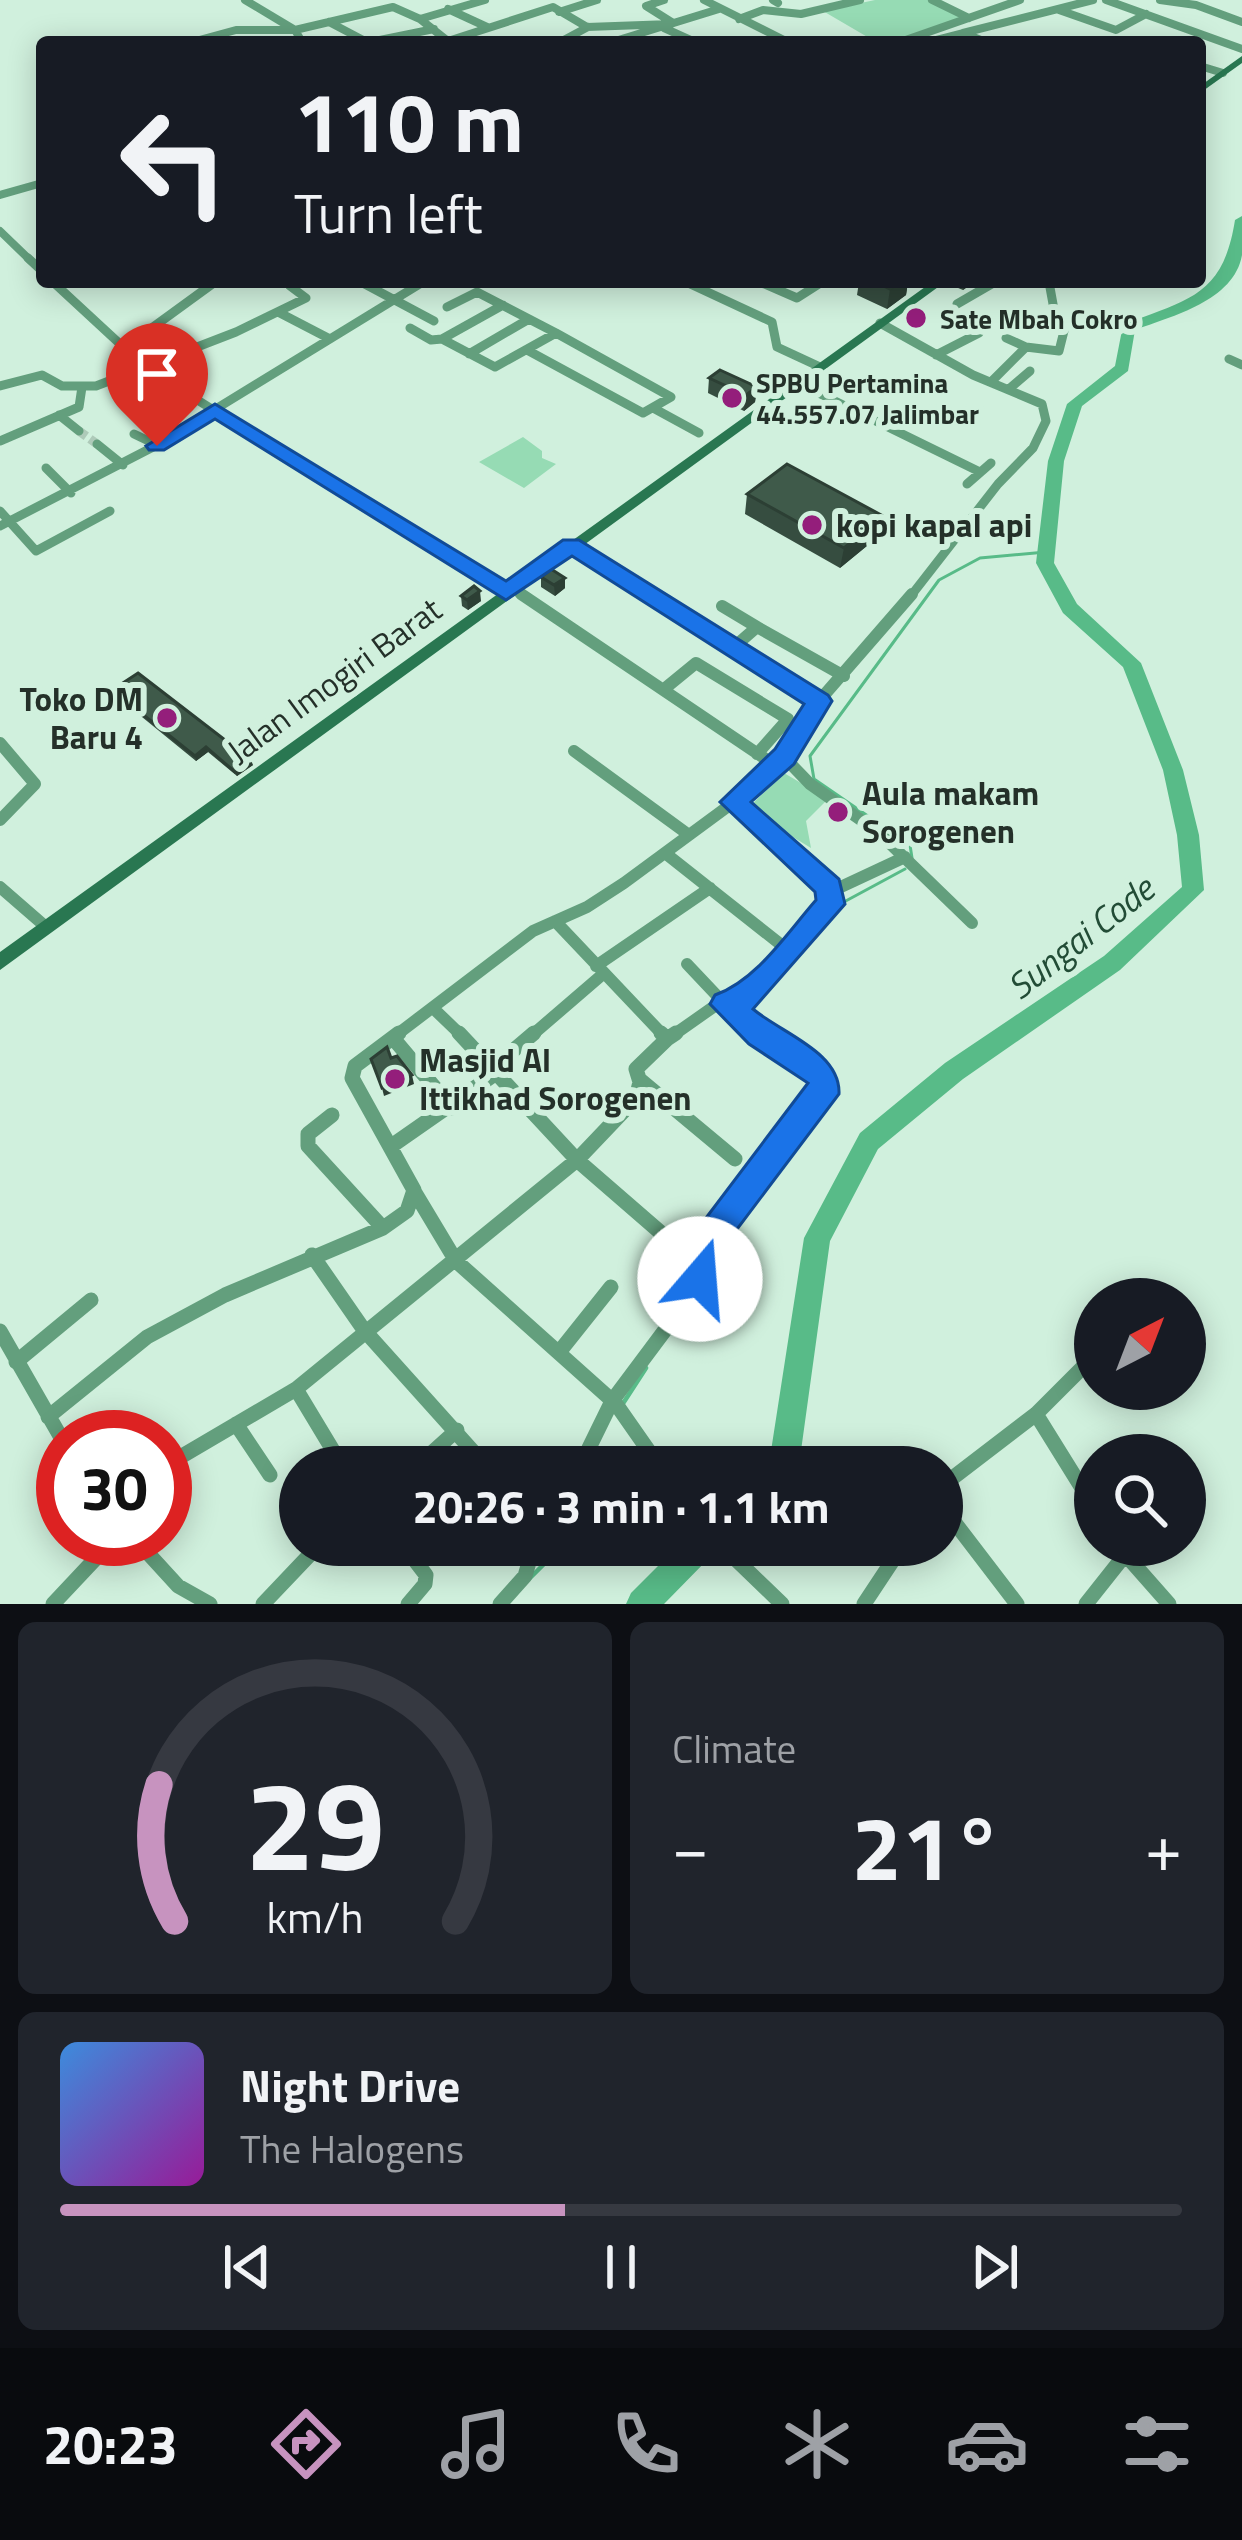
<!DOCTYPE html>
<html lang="en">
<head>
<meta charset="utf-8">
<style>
  :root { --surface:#171b24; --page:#20242c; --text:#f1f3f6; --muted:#9ea1a6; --line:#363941; --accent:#c793bf }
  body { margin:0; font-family:"Titillium Web",sans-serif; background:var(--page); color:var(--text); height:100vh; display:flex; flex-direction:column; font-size:45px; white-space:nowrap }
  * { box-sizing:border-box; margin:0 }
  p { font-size:39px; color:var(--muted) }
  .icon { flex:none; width:66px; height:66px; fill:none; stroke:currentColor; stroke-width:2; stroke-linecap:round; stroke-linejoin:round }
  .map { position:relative; height:1604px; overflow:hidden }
  .details { display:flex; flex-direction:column; gap:18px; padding:18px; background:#0d0f14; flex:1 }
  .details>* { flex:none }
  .hud { position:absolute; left:36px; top:36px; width:1170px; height:252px; border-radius:12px; box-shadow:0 6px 30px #0003; background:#171b24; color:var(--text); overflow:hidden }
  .needle { width:78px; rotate:42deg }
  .tools { position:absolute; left:1074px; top:1278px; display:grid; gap:24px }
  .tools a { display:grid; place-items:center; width:132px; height:132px; border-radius:50%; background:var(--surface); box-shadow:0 6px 30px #0003; font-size:60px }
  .speed { position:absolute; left:36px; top:1410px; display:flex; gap:24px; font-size:60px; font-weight:700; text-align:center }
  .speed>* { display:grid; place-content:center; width:156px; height:156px; border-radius:50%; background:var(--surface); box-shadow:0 6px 30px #0003; line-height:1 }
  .speed .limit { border:18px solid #d22; background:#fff; color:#111 }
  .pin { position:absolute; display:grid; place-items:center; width:102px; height:102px; color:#fff; margin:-123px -51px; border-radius:50% 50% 50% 0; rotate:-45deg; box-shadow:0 0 12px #0007 }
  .pin .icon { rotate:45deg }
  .me { position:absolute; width:132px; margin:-66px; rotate:18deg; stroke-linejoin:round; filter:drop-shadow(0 0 9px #0008) }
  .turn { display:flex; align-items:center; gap:42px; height:252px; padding:0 60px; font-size:54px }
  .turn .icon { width:156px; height:156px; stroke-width:2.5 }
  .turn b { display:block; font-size:84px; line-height:102px }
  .big { font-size:90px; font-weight:700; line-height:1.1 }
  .details .tile { flex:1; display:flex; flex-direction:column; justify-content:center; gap:18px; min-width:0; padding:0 42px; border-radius:18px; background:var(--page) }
  .details .dial { align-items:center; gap:0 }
  .dial svg { height:312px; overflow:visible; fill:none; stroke:var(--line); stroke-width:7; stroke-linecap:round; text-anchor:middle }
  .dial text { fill:var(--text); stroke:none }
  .song { display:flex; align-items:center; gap:36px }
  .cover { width:144px; height:144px; border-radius:18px; background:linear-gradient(135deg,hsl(210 70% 55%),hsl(300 70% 35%)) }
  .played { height:12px; border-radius:6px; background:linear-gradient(90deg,var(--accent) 45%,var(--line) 45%) }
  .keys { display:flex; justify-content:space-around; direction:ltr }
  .heat { display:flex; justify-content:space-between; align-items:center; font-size:66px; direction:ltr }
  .details .tiles { flex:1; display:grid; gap:18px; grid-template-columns:1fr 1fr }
  .tile:last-child { grid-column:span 2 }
  .trip { position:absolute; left:279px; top:1446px; width:684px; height:120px; border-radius:60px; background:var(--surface); box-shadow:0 6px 30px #0003; font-weight:700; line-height:120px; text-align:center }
  .menu { display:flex; height:192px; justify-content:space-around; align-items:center; background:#090b0e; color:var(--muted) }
  .menu .icon { width:84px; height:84px }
  .menu .active { color:var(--accent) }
  .menu b { font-size:54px; color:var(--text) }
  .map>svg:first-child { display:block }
</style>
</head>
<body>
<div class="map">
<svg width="1242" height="1604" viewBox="0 0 1242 1604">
  <rect width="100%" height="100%" fill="#d0f0dd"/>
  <!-- green -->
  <path fill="#96dbb4" d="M875 0H929L964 19 894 42H876L823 11Z
    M523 437 542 451V458L556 464 524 488 479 462Z
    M784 773 828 799 806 821 811 848 747 809Z"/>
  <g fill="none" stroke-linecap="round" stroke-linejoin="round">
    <!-- stream-far1 -->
    <path stroke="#58bb88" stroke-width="3" d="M912 858 910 845 814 779 810 756 939 580 980 558 1046 552
      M794 952 842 903 905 869"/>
    <!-- stream -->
    <path stroke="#58bb88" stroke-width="4.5" d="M622 1405 646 1368
      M584 1467 591 1454
      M530 1578 545 1563 551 1545"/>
    <!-- river -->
    <path fill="#58bb88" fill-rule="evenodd" d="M1242 216C1242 228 1242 243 1242 255 1234 301 1172 316 1135 330L1128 371 1082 406 1064 461 1054 563 1077 604 1141 663 1183 770 1199 835 1204 890 1120 970 963 1079 878 1149 830 1241 800 1458 796 1467H762L771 1451 804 1238 860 1133 945 1063 1104 956 1182 887 1177 835 1163 770 1123 667 1063 613 1036 563 1048 461 1067 404 1115 366 1123 325C1188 299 1223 297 1235 220Z
      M679 1545H715L711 1556 664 1604H626L631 1593Z"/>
    <!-- minor-tunnel -->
    <path stroke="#aecab9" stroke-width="9" stroke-dasharray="9 4.5" stroke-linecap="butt" d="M79 431 97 444"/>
    <!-- minor-far3 -->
    <path stroke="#639f7d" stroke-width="8" d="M245 0 295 30 302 42
      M664 0 646 6 673 23
      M704 0 788 42
      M773 0 778 3
      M932 0 969 18
      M1106 0 1242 49
      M1160 0 1196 5 1242 22
      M448 9 487 27
      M1059 10 1116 30 1146 14
      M559 12 597 0
      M420 19 485 0
      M739 19 763 10 801 14 860 0
      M329 22 367 42
      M664 28 695 42
      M448 41 553 7 587 27 671 24
      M192 42 236 30H295L393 7 420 19 449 42
      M370 42 434 29
      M560 42 588 27
      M612 42 719 9
      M900 42 1020 0
      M928 42 963 33
      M986 42 963 33 1093 0
      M1200 66 1223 73
      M0 195 42 183
      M0 231 31 261"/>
    <!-- minor-far2 -->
    <path stroke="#639f7d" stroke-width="9" d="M28 258 42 271
      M53 282 146 368 506 592
      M361 282 434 321
      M686 282 772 322 777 347 818 366
      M760 282 797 298 822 282
      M957 304 995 282
      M503 305 442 339 495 367 556 333 671 397 643 413 527 350
      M447 307 477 292 556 333
      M278 312 330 339
      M880 323 973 375 1042 404 1046 421 1033 448 998 484 910 597
      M410 328 431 340 442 339
      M1006 338 1026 347 1059 351 1064 331 1055 315 1049 282
      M123 349 215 282
      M469 354 529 319
      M936 355 979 333
      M1229 359 1242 365
      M796 382 980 472
      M991 382 1026 347
      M0 386 42 375 62 386H96L236 332 306 298 290 286 299 282
      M1009 389 1030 371
      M655 409 699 433
      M59 415 79 431
      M134 434 157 445
      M0 441 79 407 82 387
      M97 444 123 465
      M46 468 71 493
      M967 484 991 463
      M0 511 36 551 110 511
      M0 526 157 445 423 282
      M571 545 654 597
      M511 588 525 597"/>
    <!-- minor-far1 -->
    <path stroke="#639f7d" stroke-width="12" d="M521 594 770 762
      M650 594 819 701
      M722 606 757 627 734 647
      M757 627 844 676
      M663 690 696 663 788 719 757 754
      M0 743 35 784 0 820
      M574 751 689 835
      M784 757 810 784 878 832 972 923
      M665 853 789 951
      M0 887 46 927
      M830 892 905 857
      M555 921 664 1036
      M687 964 739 1019 764 1036
      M596 966 710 888
      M434 1009 462 1036
      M395 1036 533 931 587 907 624 883 757 785 784 757 819 701 912 594
      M531 1036 603 974
      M672 1036 719 1003H738L831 904 829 888 733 802"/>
    <!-- minor -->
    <path stroke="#639f7d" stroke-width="15" d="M459 1033 577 1160 675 1245
      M393 1038 452 1108
      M667 1039 676 1033
      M495 1066 534 1033
      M639 1079 735 1159
      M332 1115 308 1134V1146L383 1228
      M390 1147 499 1071
      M414 1191 456 1261 616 1404 660 1467
      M312 1255 364 1330 487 1467
      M0 1331 63 1441
      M560 1351 611 1287
      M16 1362 91 1300
      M296 1389 343 1467
      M1036 1414 1095 1509
      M48 1417 147 1337 225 1295 383 1228 407 1211 414 1190 352 1078 355 1066 399 1033
      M236 1424 270 1475
      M589 1448 612 1401 695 1290 707 1241 823 1094 824 1078 819 1072 759 1033
      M165 1466 296 1389 577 1160 636 1098 640 1082 636 1069 667 1039 661 1033
      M416 1467 457 1430
      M942 1486 1036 1414 1095 1355
      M942 1506 1017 1604
      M135 1539 178 1586 210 1604
      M403 1545 426 1575 425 1584 408 1604
      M721 1545 782 1604
      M1117 1545 1169 1604
      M53 1604 114 1539
      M263 1604 319 1545
      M500 1604 525 1576 534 1545
      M864 1604 903 1545
      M1086 1604 1124 1556"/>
    <!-- secondary -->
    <path fill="#297751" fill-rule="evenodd" d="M1242 56V63L1200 93V86Z
      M932 282H945L0 970V952Z"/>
  </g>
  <!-- wall -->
  <path fill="#364d40" d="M859 282H908L906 295 887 309 857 295Z
    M952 282H974L963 290 951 285Z
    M709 378 757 387 755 402 744 411 708 393Z
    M747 494 879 536 840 568 745 514Z
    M541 577 565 578V588L555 596 541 587Z
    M461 596 481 601 468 610 462 606Z
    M112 690 253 765 237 776 208 752 196 761 115 695Z"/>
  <!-- shaded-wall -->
  <path fill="#2c3f34" d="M900 282H908L906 295 887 309 890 289Z
    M965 282H974L963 290Z
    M757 387 755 402 744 411 746 395Z
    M883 516 879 536 840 568 844 548Z
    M565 578V588L555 596 554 585Z
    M480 591 481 601 468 610 467 600Z
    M206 747 208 752 196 761 195 756Z
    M251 760 253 765 237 776 235 772Z
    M412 1075 414 1084 384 1096 382 1088Z"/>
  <!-- building -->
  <path fill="#3f5a4a" stroke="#2c3f34" stroke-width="3" d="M875 282H900L890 289Z
    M720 370 757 387 746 395 709 378Z
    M787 464 883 516 844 548 747 494Z
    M551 569 565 578 554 585 541 577Z
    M474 586 480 591 467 600 461 596Z
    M138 673 251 760 235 772 206 747 195 756 112 690Z
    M387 1047 391 1058 397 1056 412 1075 382 1088 371 1059Z"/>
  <!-- route -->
  <path fill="#1a73e8" stroke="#114b97" stroke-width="3" d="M215 404 506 581 563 540H579L828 695 832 701 794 764 751 802 839 879 845 904 753 1009C781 1033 841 1052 839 1094L719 1253 713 1291 700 1296 688 1291 682 1255 687 1243 808 1083 749 1044 710 1004 715 995C757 980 787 933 816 900L815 892 720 802 775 749 804 704 572 556 506 600 215 419 164 450H149L146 446Z"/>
  <!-- markers -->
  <g fill="#941e7b" stroke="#d0f0dd" stroke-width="4.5">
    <circle cx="916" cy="318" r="12"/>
    <circle cx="732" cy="398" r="12"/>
    <circle cx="812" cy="525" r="12"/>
    <circle cx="167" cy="718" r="12"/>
    <circle cx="838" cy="812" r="12"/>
    <circle cx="395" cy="1079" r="12"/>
  </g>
  <g text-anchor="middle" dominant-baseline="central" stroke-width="12" stroke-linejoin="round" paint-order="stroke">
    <!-- far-poi labels -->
    <g font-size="27" font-weight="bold" fill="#243029" stroke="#d0f0dd" text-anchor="start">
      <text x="940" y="318">Sate Mbah Cokro</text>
      <text x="756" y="382">SPBU Pertamina<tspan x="756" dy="31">44.557.07 Jalimbar</tspan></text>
    </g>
    <!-- poi labels -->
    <g font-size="33" font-weight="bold" fill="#243029" stroke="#d0f0dd" text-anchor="start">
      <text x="836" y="525">kopi kapal api</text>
      <text x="143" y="699" text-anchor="end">Toko DM<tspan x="143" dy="38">Baru 4</tspan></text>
      <text x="862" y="793">Aula makam<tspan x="862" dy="38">Sorogenen</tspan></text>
      <text x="419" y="1060">Masjid Al<tspan x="419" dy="38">Ittikhad Sorogenen</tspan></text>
    </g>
    <!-- street labels -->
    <g font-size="33" fill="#243029" stroke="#d0f0dd">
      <text transform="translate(334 680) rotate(-36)">Jalan Imogiri Barat</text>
    </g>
    <!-- water labels -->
    <g font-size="36" font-style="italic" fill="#224c36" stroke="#d0f0dd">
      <text transform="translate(1080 937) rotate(-38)">Sungai Code</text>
    </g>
  </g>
</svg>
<div class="tools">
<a><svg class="needle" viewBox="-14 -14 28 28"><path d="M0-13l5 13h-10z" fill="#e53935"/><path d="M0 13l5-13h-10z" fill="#9ea1a6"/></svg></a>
<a><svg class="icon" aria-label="search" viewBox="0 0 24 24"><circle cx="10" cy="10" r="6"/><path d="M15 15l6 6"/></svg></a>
</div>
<div class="speed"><div class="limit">30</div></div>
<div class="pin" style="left:157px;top:446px;background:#d93025"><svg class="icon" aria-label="arrive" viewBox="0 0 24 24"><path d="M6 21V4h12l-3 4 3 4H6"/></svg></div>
<svg class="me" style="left:700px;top:1279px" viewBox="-20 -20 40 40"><circle r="19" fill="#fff"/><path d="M0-13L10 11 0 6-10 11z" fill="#1a73e8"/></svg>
<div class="trip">20:26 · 3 min · 1.1 km</div>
<div class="hud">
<div class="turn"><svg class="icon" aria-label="left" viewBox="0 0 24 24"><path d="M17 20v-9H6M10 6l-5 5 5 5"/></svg><div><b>110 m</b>Turn left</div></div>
</div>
</div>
<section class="details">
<div class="tiles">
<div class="tile dial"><svg viewBox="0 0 100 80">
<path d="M14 69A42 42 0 1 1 86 69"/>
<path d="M14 69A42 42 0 0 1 10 34" stroke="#c793bf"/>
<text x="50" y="56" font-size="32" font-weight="700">29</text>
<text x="50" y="72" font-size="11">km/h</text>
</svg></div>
<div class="tile"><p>Climate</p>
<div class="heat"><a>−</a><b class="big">21°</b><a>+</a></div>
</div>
<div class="tile">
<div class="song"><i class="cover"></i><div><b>Night Drive</b><p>The Halogens</p></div></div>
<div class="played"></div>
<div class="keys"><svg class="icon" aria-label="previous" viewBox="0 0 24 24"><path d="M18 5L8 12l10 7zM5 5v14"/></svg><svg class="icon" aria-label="pause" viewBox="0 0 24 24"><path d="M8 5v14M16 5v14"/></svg><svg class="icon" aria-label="next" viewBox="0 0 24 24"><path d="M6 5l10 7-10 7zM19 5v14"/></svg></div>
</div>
</div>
</section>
<nav class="menu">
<b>20:23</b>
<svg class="icon active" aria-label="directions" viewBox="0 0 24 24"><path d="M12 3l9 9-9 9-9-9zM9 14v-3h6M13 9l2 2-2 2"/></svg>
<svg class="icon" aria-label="music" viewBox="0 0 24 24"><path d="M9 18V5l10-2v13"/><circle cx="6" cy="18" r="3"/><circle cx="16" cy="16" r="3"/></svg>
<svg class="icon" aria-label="phone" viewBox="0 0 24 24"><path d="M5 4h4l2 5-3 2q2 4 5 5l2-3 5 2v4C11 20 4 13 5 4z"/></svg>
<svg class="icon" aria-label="climate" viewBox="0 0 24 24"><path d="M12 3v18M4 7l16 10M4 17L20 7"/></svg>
<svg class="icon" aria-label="car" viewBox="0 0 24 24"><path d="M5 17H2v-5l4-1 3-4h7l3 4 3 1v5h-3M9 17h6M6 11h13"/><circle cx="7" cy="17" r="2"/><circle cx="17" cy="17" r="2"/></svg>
<svg class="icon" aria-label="filters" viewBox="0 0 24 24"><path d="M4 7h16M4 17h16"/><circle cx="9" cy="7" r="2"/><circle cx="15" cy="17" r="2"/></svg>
</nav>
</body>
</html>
